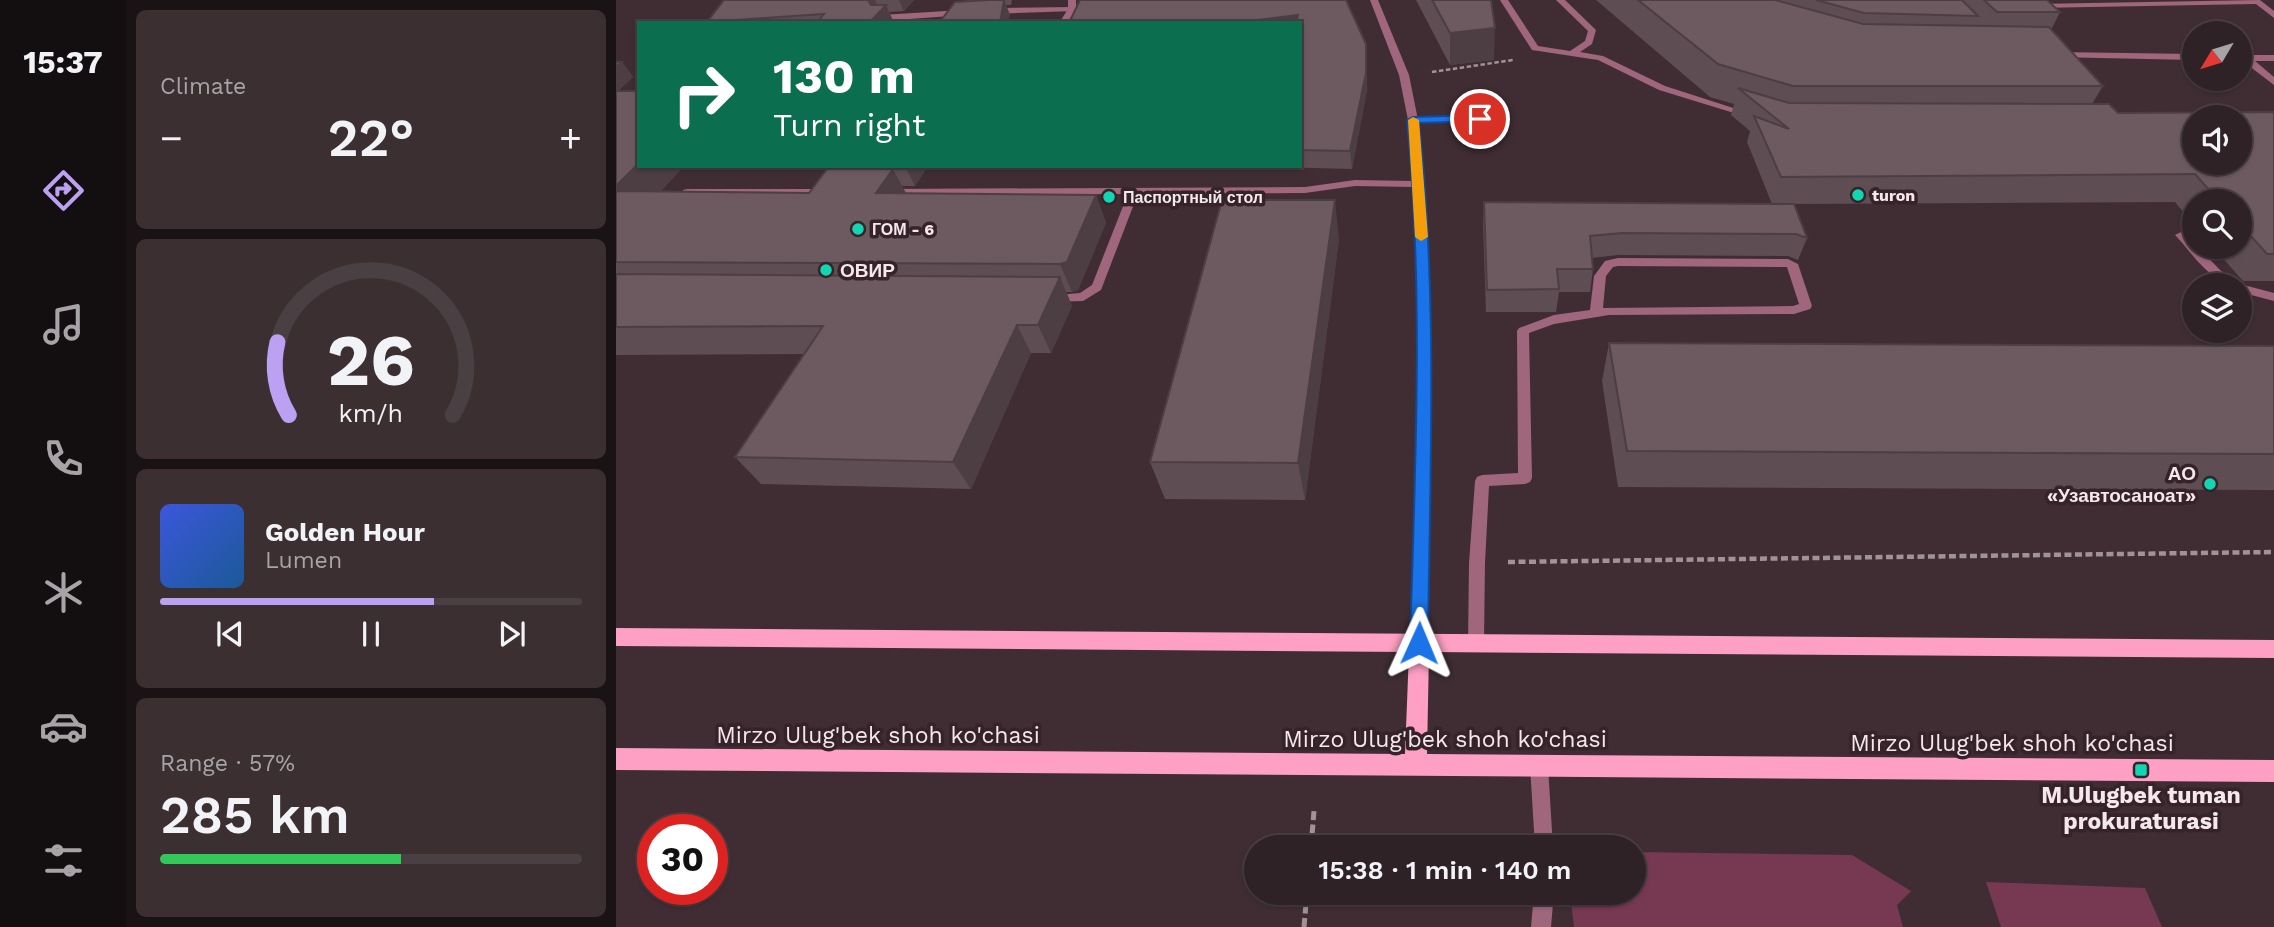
<!DOCTYPE html>
<html lang="en">
<head>
<meta charset="utf-8">
<style>
  :root { --surface:#2f2226; --page:#3b2f32; --text:#f1f3f6; --muted:#a7a4a7; --line:#4a3f43; --accent:#bca0f2 }
  body { margin:0; font-family:"Work Sans",sans-serif; background:var(--page); color:var(--text); height:100vh; display:flex; flex-direction:column; font-size:26px; white-space:nowrap }
  * { box-sizing:border-box; margin:0 }
  p { font-size:23px; color:var(--muted) }
  .icon { flex:none; width:38px; height:38px; fill:none; stroke:currentColor; stroke-width:2; stroke-linecap:round; stroke-linejoin:round }
  .map { position:relative; flex:1; overflow:hidden }
  .drawer { display:flex; flex-direction:column; gap:10px; padding:10px; background:#1a1315; width:490px }
  .drawer>* { flex:none }
  .hud { position:absolute; left:21px; top:21px; width:665px; height:147px; border-radius:0px; box-shadow:0 2px 5px #0004,0 0 0 2px var(--line); background:#0b6e4f; color:#fff; overflow:hidden }
  .needle { width:46px; rotate:232deg }
  .tools { position:absolute; left:1566px; top:21px; display:grid; gap:14px }
  .tools a { display:grid; place-items:center; width:70px; height:70px; border-radius:50%; background:var(--surface); box-shadow:0 2px 5px #0004,0 0 0 2px var(--line); font-size:35px }
  .speed { position:absolute; left:21px; top:814px; display:flex; gap:14px; font-size:35px; font-weight:700; text-align:center }
  .speed>* { display:grid; place-content:center; width:91px; height:91px; border-radius:50%; background:var(--surface); box-shadow:0 2px 5px #0004,0 0 0 2px var(--line); line-height:1 }
  .speed .limit { border:10px solid #d22; background:#fff; color:#111 }
  .pin { position:absolute; display:grid; place-items:center; width:60px; height:60px; color:#fff; margin:-30px; border:4px solid #fff; border-radius:50%; box-shadow:0 2px 7px #0007 }
  .me { position:absolute; width:77px; margin:-38px; rotate:1deg; stroke-linejoin:round; filter:drop-shadow(0 0 5px #0008) }
  .turn { display:flex; align-items:center; gap:24px; height:147px; padding:0 21px; font-size:32px }
  .turn .icon { width:91px; height:91px; stroke-width:2.5 }
  .turn b { display:block; font-size:49px; line-height:60px }
  .big { font-size:52px; font-weight:600; line-height:1.1 }
  .drawer .tile { flex:1; display:flex; flex-direction:column; justify-content:center; gap:10px; min-width:0; padding:0 24px; border-radius:10px; background:var(--page) }
  .drawer .dial { align-items:center; gap:0 }
  .dial svg { height:182px; overflow:visible; fill:none; stroke:var(--line); stroke-width:7; stroke-linecap:round; text-anchor:middle }
  .dial text { fill:var(--text); stroke:none }
  .song { display:flex; align-items:center; gap:21px }
  .cover { width:84px; height:84px; border-radius:10px; background:linear-gradient(135deg,hsl(230 70% 55%),hsl(210 70% 35%)) }
  .played { height:7px; border-radius:4px; background:linear-gradient(90deg,var(--accent) 65%,var(--line) 65%) }
  .keys { display:flex; justify-content:space-around; direction:ltr }
  .heat { display:flex; justify-content:space-between; align-items:center; font-size:38px; direction:ltr }
  .charge { height:10px; border-radius:5px; background:linear-gradient(90deg,#34c759 57%,var(--line) 0) }
  .trip { position:absolute; left:628px; top:835px; width:402px; height:70px; border-radius:35px; background:var(--surface); box-shadow:0 2px 5px #0004,0 0 0 2px var(--line); font-weight:600; line-height:70px; text-align:center }
  main { display:flex; flex:1; min-height:0 }
  .tabs { display:flex; flex-direction:column; width:126px; justify-content:space-around; align-items:center; background:#130e0f; color:var(--muted) }
  .tabs .icon { width:49px; height:49px }
  .tabs .current { color:var(--accent) }
  .tabs b { font-size:32px; color:var(--text) }
  .map>svg:first-child { display:block }
</style>
</head>
<body>
<main>
<nav class="tabs">
<b>15:37</b>
<svg class="icon current" aria-label="directions" viewBox="0 0 24 24"><path d="M12 3l9 9-9 9-9-9zM9 14v-3h6M13 9l2 2-2 2"/></svg>
<svg class="icon" aria-label="music" viewBox="0 0 24 24"><path d="M9 18V5l10-2v13"/><circle cx="6" cy="18" r="3"/><circle cx="16" cy="16" r="3"/></svg>
<svg class="icon" aria-label="phone" viewBox="0 0 24 24"><path d="M5 4h4l2 5-3 2q2 4 5 5l2-3 5 2v4C11 20 4 13 5 4z"/></svg>
<svg class="icon" aria-label="climate" viewBox="0 0 24 24"><path d="M12 3v18M4 7l16 10M4 17L20 7"/></svg>
<svg class="icon" aria-label="car" viewBox="0 0 24 24"><path d="M5 17H2v-5l4-1 3-4h7l3 4 3 1v5h-3M9 17h6M6 11h13"/><circle cx="7" cy="17" r="2"/><circle cx="17" cy="17" r="2"/></svg>
<svg class="icon" aria-label="filters" viewBox="0 0 24 24"><path d="M4 7h16M4 17h16"/><circle cx="9" cy="7" r="2"/><circle cx="15" cy="17" r="2"/></svg>
</nav>
<section class="drawer">
<div class="tile"><p>Climate</p>
<div class="heat"><a>−</a><b class="big">22°</b><a>+</a></div>
</div>
<div class="tile dial"><svg viewBox="0 0 100 80">
<path d="M14 69A42 42 0 1 1 86 69"/>
<path d="M14 69A42 42 0 0 1 9 37" stroke="#bca0f2"/>
<text x="50" y="56" font-size="32" font-weight="700">26</text>
<text x="50" y="72" font-size="11">km/h</text>
</svg></div>
<div class="tile">
<div class="song"><i class="cover"></i><div><b>Golden Hour</b><p>Lumen</p></div></div>
<div class="played"></div>
<div class="keys"><svg class="icon" aria-label="previous" viewBox="0 0 24 24"><path d="M18 5L8 12l10 7zM5 5v14"/></svg><svg class="icon" aria-label="pause" viewBox="0 0 24 24"><path d="M8 5v14M16 5v14"/></svg><svg class="icon" aria-label="next" viewBox="0 0 24 24"><path d="M6 5l10 7-10 7zM19 5v14"/></svg></div>
</div>
<div class="tile"><p>Range · 57%</p><b class="big">285 km</b><div class="charge"></div></div>
</section>
<div class="map">
<svg width="1658" height="927" viewBox="0 0 1658 927">
  <rect width="100%" height="100%" fill="#3f2d33"/>
  <!-- green -->
  <path fill="#773852" d="M1019 852 1236 855 1295 891 1281 905 1287 927H958L954 893 1018 892Z
    M1370 882 1529 888 1546 927H1385Z"/>
  <g fill="none" stroke-linecap="round" stroke-linejoin="round">
    <!-- path-far2 -->
    <path stroke="#a19297" stroke-width="2.5" stroke-dasharray="4.5 2.5" stroke-linecap="butt" d="M816 72 897 60"/>
    <!-- path-far1 -->
    <path stroke="#a19297" stroke-width="4.5" stroke-dasharray="7 3.5" stroke-linecap="butt" d="M892 562 1658 552"/>
    <!-- path -->
    <path stroke="#a19297" stroke-width="5" stroke-dasharray="9 4.5" stroke-linecap="butt" d="M695 847 698 811
      M688 927 691 892"/>
    <!-- service -->
    <path fill="#9f667c" fill-rule="evenodd" d="M884 0H892L922 46 954 51 969 41 972 31 940 0H949L980 30 976 44 964 52 987 56 1049 86 1139 115 1131 117 1043 90 982 60 916 50Z
      M1644 0 1658 11V18L1640 4 1419 8 1415 6 1419 4Z
      M456 7 460 9 459 11 374 14 370 11 374 8Z
      M346 10 350 13 349 15 265 21 261 18 265 15Z
      M1440 52 1578 54V60L1437 57 1436 55Z
      M1658 55V61H1639L1658 77V85L1624 59 1628 55Z
      M864 116 869 119 867 121 797 123 792 120 797 117Z
      M518 188 523 191 485 290 467 301 431 302V296L464 293 476 285 513 191Z
      M1565 232 1569 233 1578 243V247H1582L1604 270 1624 284 1658 293V301L1624 292V285C1596 285 1579 257 1561 237L1559 235Z
      M1002 258 1172 259 1182 264 1196 306 1194 309 1178 314 993 315 938 324 913 333 916 478 914 482 909 484 873 486 869 563 868 643 866 648 860 650 854 648 852 643 853 563 859 481 861 477 866 475 902 473 901 331 903 328 938 315 974 310 978 276 989 261ZM1002 266 1171 267 1183 304 1177 306 987 308 990 276 997 267Z"/>
    <!-- minor -->
    <path fill="#9f667c" fill-rule="evenodd" d="M452 0H460V9L451 23H443L452 9Z
      M754 0H762L793 75 802 120 808 184 815 331 811 643 809 648 803 650 797 648 795 643 803 331 798 187 739 186 689 193 270 195 265 192 270 189 689 187 739 180 797 181 792 120 783 75Z
      M71 189H211L216 192 211 195 67 194V190Z
      M923 757 929 760 932 766 937 847H919L914 766 917 760Z
      M918 892H938L935 927H915Z"/>
    <!-- primary -->
    <path fill="#fea0c3" fill-rule="evenodd" d="M0 628 1658 640V658L813 652 811 754 1658 760V782L0 770V748L789 754 793 652 0 646Z"/>
  </g>
  <!-- wall -->
  <path fill="#5e4d53" d="M108 0H298L288 11 273 12 278 23 91 22Z
    M351 0H396L395 5H390L394 15 351 1Z
    M730 0 751 61V90L736 169 658 167 684 166V23Z
    M800 0H875L878 60 834 65Z
    M980 0H1431L1444 12 1435 30 1487 86 1476 104 1502 113 1658 112V281H1627L1597 247H1624V201H1578V225L1559 202 1177 204 1191 238 1182 260 1172 256 1002 255 976 258 977 269 974 292H943L940 312H870L867 224 868 202 1156 204 1131 142 1134 131 1115 115 1118 104 1094 97Z
    M0 62H6L17 77 2 91 23 166H68L45 191 193 193 226 169 228 166H312L299 186H286L290 193 480 195 490 223 462 290 456 292H450L456 306 435 353H415L355 489 145 484 119 457 188 354 0 355Z
    M723 239 689 500 549 499 534 462Z
    M993 343 1658 346V490L1002 487 986 381Z"/>
  <!-- shaded-wall -->
  <path fill="#4c3e43" d="M252 0H259L264 11 270 5 278 23H253Z
    M283 0H298L288 11Z
    M388 0 394 15 392 23H384Z
    M682 15 683 23H616Z
    M879 28 878 60 834 65V33Z
    M750 44 751 90 736 169 734 151Z
    M6 62 17 77 0 93V67Z
    M23 163V166H68L19 219 0 197V186Z
    M292 166H312L299 186 290 168Z
    M277 169 292 197 260 193Z
    M480 195 490 223 462 290 456 292 444 264Z
    M719 200 723 239 689 500 682 463Z
    M444 277 456 306 435 353 422 325Z
    M401 325 415 353 355 489 337 462Z"/>
  <!-- building -->
  <path fill="#6d5960" stroke="#4c3e43" stroke-width="2" fill-rule="evenodd" d="M108 0H252L255 5H270L253 23H201L208 14 91 22Z
    M373 0H388L384 23H323L339 2Z
    M464 0H730L750 44V73L734 151 684 150V23H680L682 15 616 23H453Z
    M816 0H875L879 28 834 33Z
    M1022 0H1159L1247 24 1433 27 1487 86H1177L1102 64Z
    M1200 0H1346L1362 16 1248 13Z
    M1368 0H1431L1444 12H1381Z
    M0 62H6L0 67Z
    M1122 88 1173 103 1493 104 1502 113 1658 112V254H1651L1624 224V201H1603L1579 174 1165 177 1138 116 1173 129ZM1578 117H1624V163H1578Z
    M0 91H23V163L0 186Z
    M228 166H292L290 168 226 169Z
    M211 169H277L260 193 480 195 451 262 444 264 0 262V191L193 193Z
    M606 200H719L682 463 534 462Z
    M868 202 1178 204 1191 238 1180 234 1006 233 974 236 977 269H941L943 289 871 290Z
    M0 274 444 277 422 325H401L337 462 119 457 207 326 0 327Z
    M993 343 1658 346V454L1011 451Z"/>
  <!-- route -->
  <path fill="#1a73e8" stroke="#114b97" stroke-width="2" d="M864 115 868 116V121L803 123C822 296 814 469 812 643L810 649 803 651 797 649 794 643C799 468 808 294 791 120L797 117Z"/>
  <!-- slow -->
  <path fill="#f59e0b" d="M797 117 803 120 812 237 805 241 799 237 792 120Z"/>
  <!-- markers -->
  <g fill="#12d5b4" stroke="#352329" stroke-width="2.5">
    <circle cx="1242" cy="195" r="7"/>
    <circle cx="493" cy="197" r="7"/>
    <circle cx="242" cy="229" r="7"/>
    <circle cx="210" cy="270" r="7"/>
    <circle cx="1594" cy="484" r="7"/>
    <rect x="1518" y="763" width="14" height="14" rx="3.5"/>
  </g>
  <g text-anchor="middle" dominant-baseline="central" stroke-width="7" stroke-linejoin="round" paint-order="stroke">
    <!-- far-poi labels -->
    <g font-size="16" font-weight="bold" fill="#f4e8ec" stroke="#352329" text-anchor="start">
      <text x="1256" y="195">turon</text>
      <text x="507" y="197">Паспортный стол</text>
      <text x="256" y="229">ГОМ - 6</text>
    </g>
    <!-- poi labels -->
    <g font-size="19" font-weight="bold" fill="#f4e8ec" stroke="#352329" text-anchor="start">
      <text x="224" y="270">ОВИР</text>
      <text x="1580" y="473" text-anchor="end">АО<tspan x="1580" dy="22">«Узавтосаноат»</tspan></text>
    </g>
    <!-- near-street labels -->
    <g font-size="23" fill="#f4e8ec" stroke="#352329">
      <text x="262" y="735">Mirzo Ulug'bek shoh ko'chasi</text>
      <text x="829" y="739">Mirzo Ulug'bek shoh ko'chasi</text>
      <text x="1396" y="743">Mirzo Ulug'bek shoh ko'chasi</text>
    </g>
    <!-- near-poi labels -->
    <g font-size="23" font-weight="bold" fill="#f4e8ec" stroke="#352329">
      <text x="1525" y="795">M.Ulugbek tuman<tspan x="1525" dy="26">prokuraturasi</tspan></text>
    </g>
  </g>
</svg>
<div class="tools">
<a><svg class="needle" viewBox="-14 -14 28 28"><path d="M0-13l5 13h-10z" fill="#e53935"/><path d="M0 13l5-13h-10z" fill="#a7a4a7"/></svg></a>
<a><svg class="icon" aria-label="sound" viewBox="0 0 24 24"><path d="M4 9h4l5-4v14l-5-4H4zM17 9q2 3 0 6"/></svg></a>
<a><svg class="icon" aria-label="search" viewBox="0 0 24 24"><circle cx="10" cy="10" r="6"/><path d="M15 15l6 6"/></svg></a>
<a><svg class="icon" aria-label="layers" viewBox="0 0 24 24"><path d="M12 4l9 5-9 5-9-5zM3 14l9 5 9-5"/></svg></a>
</div>
<div class="speed"><div class="limit">30</div></div>
<div class="pin" style="left:864px;top:119px;background:#d93025"><svg class="icon" aria-label="arrive" viewBox="0 0 24 24"><path d="M6 21V4h12l-3 4 3 4H6"/></svg></div>
<svg class="me" style="left:803px;top:643px" viewBox="-20 -20 40 40"><path d="M0-17L14 15 0 8-14 15z" fill="#1a73e8" stroke="#fff" stroke-width="4"/></svg>
<div class="trip">15:38 · 1 min · 140 m</div>
<div class="hud">
<div class="turn"><svg class="icon" aria-label="right" viewBox="0 0 24 24"><path d="M7 20v-9h11M14 6l5 5-5 5"/></svg><div><b>130 m</b>Turn right</div></div>
</div>
</div>
</main>
</body>
</html>
